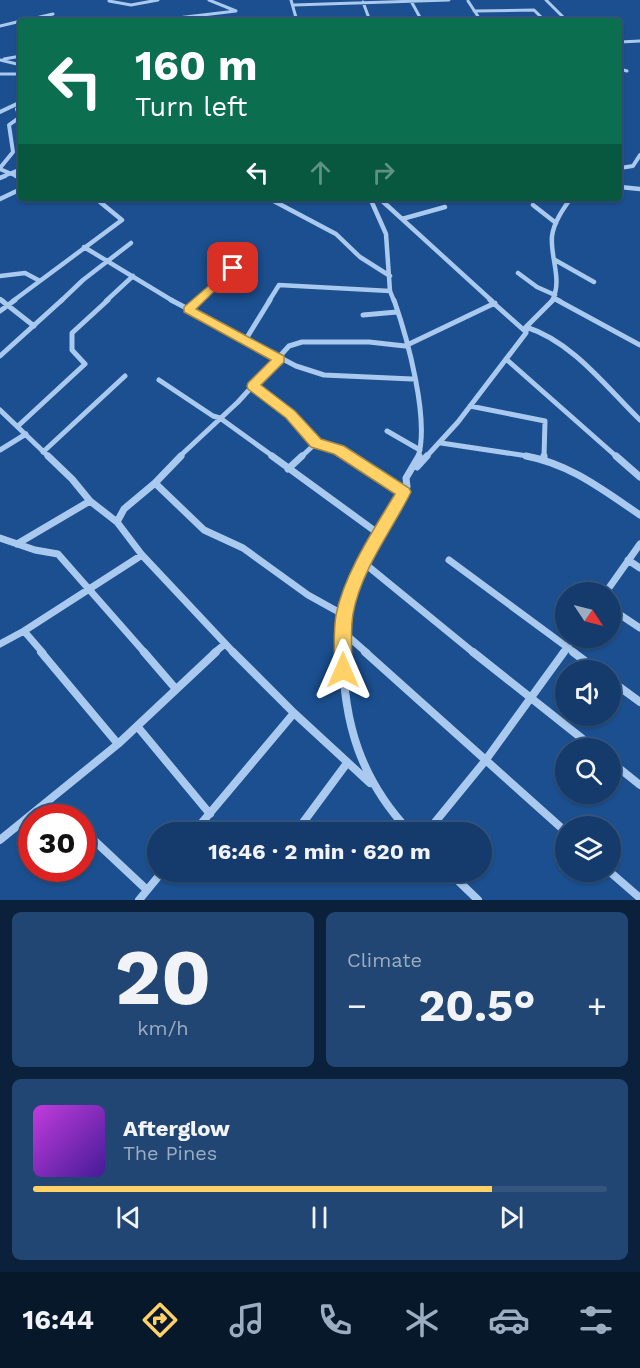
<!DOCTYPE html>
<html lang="en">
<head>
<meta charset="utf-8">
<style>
  :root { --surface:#143b6b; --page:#214673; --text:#f1f3f6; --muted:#9dadc1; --line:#33557e; --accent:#ffd166 }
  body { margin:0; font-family:"Work Sans",sans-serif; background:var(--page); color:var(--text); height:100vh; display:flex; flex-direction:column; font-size:22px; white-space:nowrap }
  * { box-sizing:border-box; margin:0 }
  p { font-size:20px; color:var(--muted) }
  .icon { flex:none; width:33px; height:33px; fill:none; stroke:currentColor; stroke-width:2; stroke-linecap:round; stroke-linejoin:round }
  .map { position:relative; height:900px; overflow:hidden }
  .details { display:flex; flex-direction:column; gap:12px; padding:12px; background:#0b203b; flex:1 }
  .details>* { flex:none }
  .hud { position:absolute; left:18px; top:18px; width:604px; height:183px; border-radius:6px; box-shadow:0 2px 4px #0004,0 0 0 2px var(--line); background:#0b6e4f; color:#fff; overflow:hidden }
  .needle { width:39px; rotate:125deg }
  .fabs { position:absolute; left:555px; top:582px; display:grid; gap:12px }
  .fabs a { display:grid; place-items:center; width:66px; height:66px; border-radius:50%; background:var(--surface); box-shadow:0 2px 4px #0004,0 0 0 2px var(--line); font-size:30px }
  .speed { position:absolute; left:18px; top:804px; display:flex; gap:12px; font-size:30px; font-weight:700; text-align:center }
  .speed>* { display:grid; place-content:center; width:78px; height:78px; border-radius:50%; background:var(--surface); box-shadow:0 2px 4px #0004,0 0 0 2px var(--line); line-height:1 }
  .speed .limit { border:9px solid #d22; background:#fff; color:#111 }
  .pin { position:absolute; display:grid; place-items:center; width:51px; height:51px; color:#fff; margin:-26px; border-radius:12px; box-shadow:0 3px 9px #0006 }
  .me { position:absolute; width:66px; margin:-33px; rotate:0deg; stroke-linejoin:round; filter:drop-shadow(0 0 4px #0008) }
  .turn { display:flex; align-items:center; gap:21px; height:126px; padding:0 18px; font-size:27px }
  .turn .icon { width:78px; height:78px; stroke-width:2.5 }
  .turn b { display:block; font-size:42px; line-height:51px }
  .lanes { display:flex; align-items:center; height:57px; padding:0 18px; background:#0003; justify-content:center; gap:30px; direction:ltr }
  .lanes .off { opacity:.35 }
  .big { font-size:45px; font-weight:700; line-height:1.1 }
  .details .card { flex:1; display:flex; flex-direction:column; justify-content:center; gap:9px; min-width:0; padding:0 21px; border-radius:9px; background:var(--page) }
  .details .dial { align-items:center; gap:0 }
  .dial b { font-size:78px; line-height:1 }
  .song { display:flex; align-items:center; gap:18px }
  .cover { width:72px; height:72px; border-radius:9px; background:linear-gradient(135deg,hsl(290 70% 55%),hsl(260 70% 35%)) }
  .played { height:6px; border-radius:3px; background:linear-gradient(90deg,var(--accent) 80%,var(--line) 80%) }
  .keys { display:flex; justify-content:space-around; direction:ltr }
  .heat { display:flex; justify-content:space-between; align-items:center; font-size:33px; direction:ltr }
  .details .tiles { flex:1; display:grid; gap:12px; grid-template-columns:1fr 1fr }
  .card:last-child { grid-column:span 2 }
  .trip { position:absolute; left:147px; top:822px; width:345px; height:60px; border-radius:30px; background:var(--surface); box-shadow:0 2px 4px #0004,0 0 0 2px var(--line); font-weight:700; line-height:60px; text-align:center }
  .tab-bar { display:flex; height:96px; justify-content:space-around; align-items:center; background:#08182b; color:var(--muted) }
  .tab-bar .icon { width:42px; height:42px }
  .tab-bar .on { color:var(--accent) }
  .tab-bar b { font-size:27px; color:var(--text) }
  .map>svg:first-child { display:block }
</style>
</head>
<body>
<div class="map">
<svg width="640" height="900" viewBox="0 0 640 900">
  <rect width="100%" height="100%" fill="#1b4f8f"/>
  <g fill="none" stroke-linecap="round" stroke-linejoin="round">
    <!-- street-far5 -->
    <path stroke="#a9c9ee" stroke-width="3" d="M209 0 236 11
      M291 0 297 21
      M546 0 567 21
      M109 1 131 5 158 0
      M411 1 422 21
      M468 1 481 21
      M363 2 370 21
      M294 5 449 0
      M474 11 534 10 545 21
      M169 19 236 11
      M243 19 297 21
      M23 21 53 14
      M0 26 21 21
      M620 42 640 41
      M4 59 21 56
      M0 60 21 65
      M620 69 627 71
      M0 74H21"/>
    <!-- street-far4 -->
    <path stroke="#a9c9ee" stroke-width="4" d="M0 112 21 102
      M0 168 13 152 9 125 20 117 17 109 21 106
      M620 168 633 166 640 155
      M0 169 19 177
      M2 177 21 169"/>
    <!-- street-far3 -->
    <path stroke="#a9c9ee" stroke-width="4.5" d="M16 176 21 178
      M0 178 5 176
      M620 187 640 189
      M268 198 336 234 360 257 390 276
      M370 198 386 234 390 291 394 301
      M379 198 492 301
      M0 199 21 189
      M533 205 556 223
      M402 219 445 207
      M84 247 173 301
      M555 260 594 282
      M518 273 537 287 555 295
      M0 276 25 273 40 281
      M554 298 560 301
      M0 299 3 301
      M13 301 122 220 100 202 111 198
      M61 301 83 280 131 243
      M106 301 133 276
      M198 301 233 268
      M269 301 279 285 390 291
      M552 301C563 280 550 258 552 236 554 222 563 209 571 198"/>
    <!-- street-far2 -->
    <path stroke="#a9c9ee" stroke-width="5" d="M1 300 34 326
      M171 300 296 366 324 375 412 379
      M394 300C407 337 430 420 418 457
      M490 300 526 332
      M557 300 640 345
      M188 310 199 300
      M0 311 15 300
      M363 315 397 312
      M526 327C573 342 606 387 640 420
      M246 339 270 300
      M0 356 62 300
      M506 359 617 457
      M159 380 213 416 220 418 274 457
      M253 386 290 415 316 443 339 450 350 457
      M470 406 545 421 544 457
      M0 410 49 457
      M18 426 85 364 72 350V333L108 300
      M387 431 420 450
      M441 443 534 457
      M0 450 26 434
      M43 452 125 376
      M179 457 238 402 289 346 302 342H369L405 346 495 303
      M301 457 316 443
      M426 457 458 422 526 333V327L553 300"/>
    <!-- street-far1 -->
    <path stroke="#a9c9ee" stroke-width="7" d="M48 456 72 479 90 501 117 522 142 555 234 653
      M272 456 379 534
      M348 456 404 492
      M526 456C570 464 603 490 640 515
      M544 456V459
      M616 456 640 477
      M417 467 427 456
      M288 469 302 456
      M155 483 204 530 243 548 308 595 344 615
      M117 522 124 509 155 483 181 456
      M0 538 35 550 58 554 145 653
      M17 544 90 501
      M449 560 575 653
      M628 560 640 568
      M364 563 474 653
      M606 592 640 544
      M610 608 640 628
      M343 632 367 653
      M0 644 24 631
      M43 653 24 631 142 555
      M214 653 225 644
      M343 653 344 617 356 580 407 487 406 478 419 456
      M563 653 574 638"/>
    <!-- street -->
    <path stroke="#a9c9ee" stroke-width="8" d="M41 652 118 744
      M144 652 175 688
      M233 652 294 713 370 783
      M343 652C343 723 361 780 410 832
      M365 652 566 832
      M473 652 594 748
      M573 652 597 670
      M610 680 640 702
      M137 726 210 814
      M610 761 640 785
      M82 829 147 890
      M194 832 294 713
      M296 832 347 763
      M427 832 485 761 564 652
      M0 840 118 744 216 652
      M449 872 478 900
      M610 872 640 898
      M139 900 162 872"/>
  </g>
  <!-- route -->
  <path fill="#ffd166" stroke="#a68842" stroke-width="1.5" d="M233 265 236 266V270L196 309 284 356V362L261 385 295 411 321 439 344 446 409 488 411 492C391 532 361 570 353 614 350 632 352 652 352 670L349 676 343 679 337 676 334 670C335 652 333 632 336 615 344 574 374 529 395 494L334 454 311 447 286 418 248 389 247 386 248 383 271 360 184 312V307Z"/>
</svg>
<div class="fabs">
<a><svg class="needle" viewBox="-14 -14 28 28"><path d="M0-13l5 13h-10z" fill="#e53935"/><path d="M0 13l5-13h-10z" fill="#9dadc1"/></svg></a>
<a><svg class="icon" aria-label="sound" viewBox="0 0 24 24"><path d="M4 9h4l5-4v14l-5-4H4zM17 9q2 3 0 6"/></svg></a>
<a><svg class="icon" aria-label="search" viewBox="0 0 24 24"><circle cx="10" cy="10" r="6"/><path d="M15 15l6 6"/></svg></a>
<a><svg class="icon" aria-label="layers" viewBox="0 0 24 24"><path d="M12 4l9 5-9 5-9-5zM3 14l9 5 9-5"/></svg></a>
</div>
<div class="speed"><div class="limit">30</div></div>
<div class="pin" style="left:233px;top:268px;background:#d93025"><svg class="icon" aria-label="arrive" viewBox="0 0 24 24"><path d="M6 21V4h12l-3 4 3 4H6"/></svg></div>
<svg class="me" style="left:343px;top:670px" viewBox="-20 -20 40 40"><path d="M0-17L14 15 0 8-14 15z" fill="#ffd166" stroke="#fff" stroke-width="4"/></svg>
<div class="trip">16:46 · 2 min · 620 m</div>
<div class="hud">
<div class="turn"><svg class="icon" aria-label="left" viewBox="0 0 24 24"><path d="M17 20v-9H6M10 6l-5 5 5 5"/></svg><div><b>160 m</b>Turn left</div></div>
<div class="lanes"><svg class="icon" aria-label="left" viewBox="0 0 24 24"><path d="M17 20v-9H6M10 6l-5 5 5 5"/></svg><svg class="icon off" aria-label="ahead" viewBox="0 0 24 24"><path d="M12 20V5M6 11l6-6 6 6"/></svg><svg class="icon off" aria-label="right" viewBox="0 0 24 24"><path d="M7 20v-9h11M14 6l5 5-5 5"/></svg></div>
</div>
</div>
<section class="details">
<div class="tiles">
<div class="card dial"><b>20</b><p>km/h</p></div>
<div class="card"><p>Climate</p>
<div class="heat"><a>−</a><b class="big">20.5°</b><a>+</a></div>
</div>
<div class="card">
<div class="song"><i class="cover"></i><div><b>Afterglow</b><p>The Pines</p></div></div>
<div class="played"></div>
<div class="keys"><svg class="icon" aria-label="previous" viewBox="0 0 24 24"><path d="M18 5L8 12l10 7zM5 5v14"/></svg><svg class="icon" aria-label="pause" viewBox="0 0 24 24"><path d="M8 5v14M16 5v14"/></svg><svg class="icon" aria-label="next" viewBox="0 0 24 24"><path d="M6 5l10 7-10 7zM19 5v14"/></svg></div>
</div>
</div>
</section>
<nav class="tab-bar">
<b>16:44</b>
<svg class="icon on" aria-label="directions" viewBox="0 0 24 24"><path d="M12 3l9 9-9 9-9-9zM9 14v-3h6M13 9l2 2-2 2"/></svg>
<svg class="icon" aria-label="music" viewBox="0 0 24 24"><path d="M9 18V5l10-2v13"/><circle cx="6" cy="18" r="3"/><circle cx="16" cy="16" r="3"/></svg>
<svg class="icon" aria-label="phone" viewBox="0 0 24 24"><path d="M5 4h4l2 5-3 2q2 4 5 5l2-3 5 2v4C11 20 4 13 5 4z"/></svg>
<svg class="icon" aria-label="climate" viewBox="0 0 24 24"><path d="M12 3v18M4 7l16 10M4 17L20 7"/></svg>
<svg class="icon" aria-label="car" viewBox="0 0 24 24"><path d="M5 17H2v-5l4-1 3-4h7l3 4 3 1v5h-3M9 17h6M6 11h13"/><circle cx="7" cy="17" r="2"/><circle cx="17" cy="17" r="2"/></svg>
<svg class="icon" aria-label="filters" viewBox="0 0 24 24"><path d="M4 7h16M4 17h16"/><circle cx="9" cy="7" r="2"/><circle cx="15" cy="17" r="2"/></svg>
</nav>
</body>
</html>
